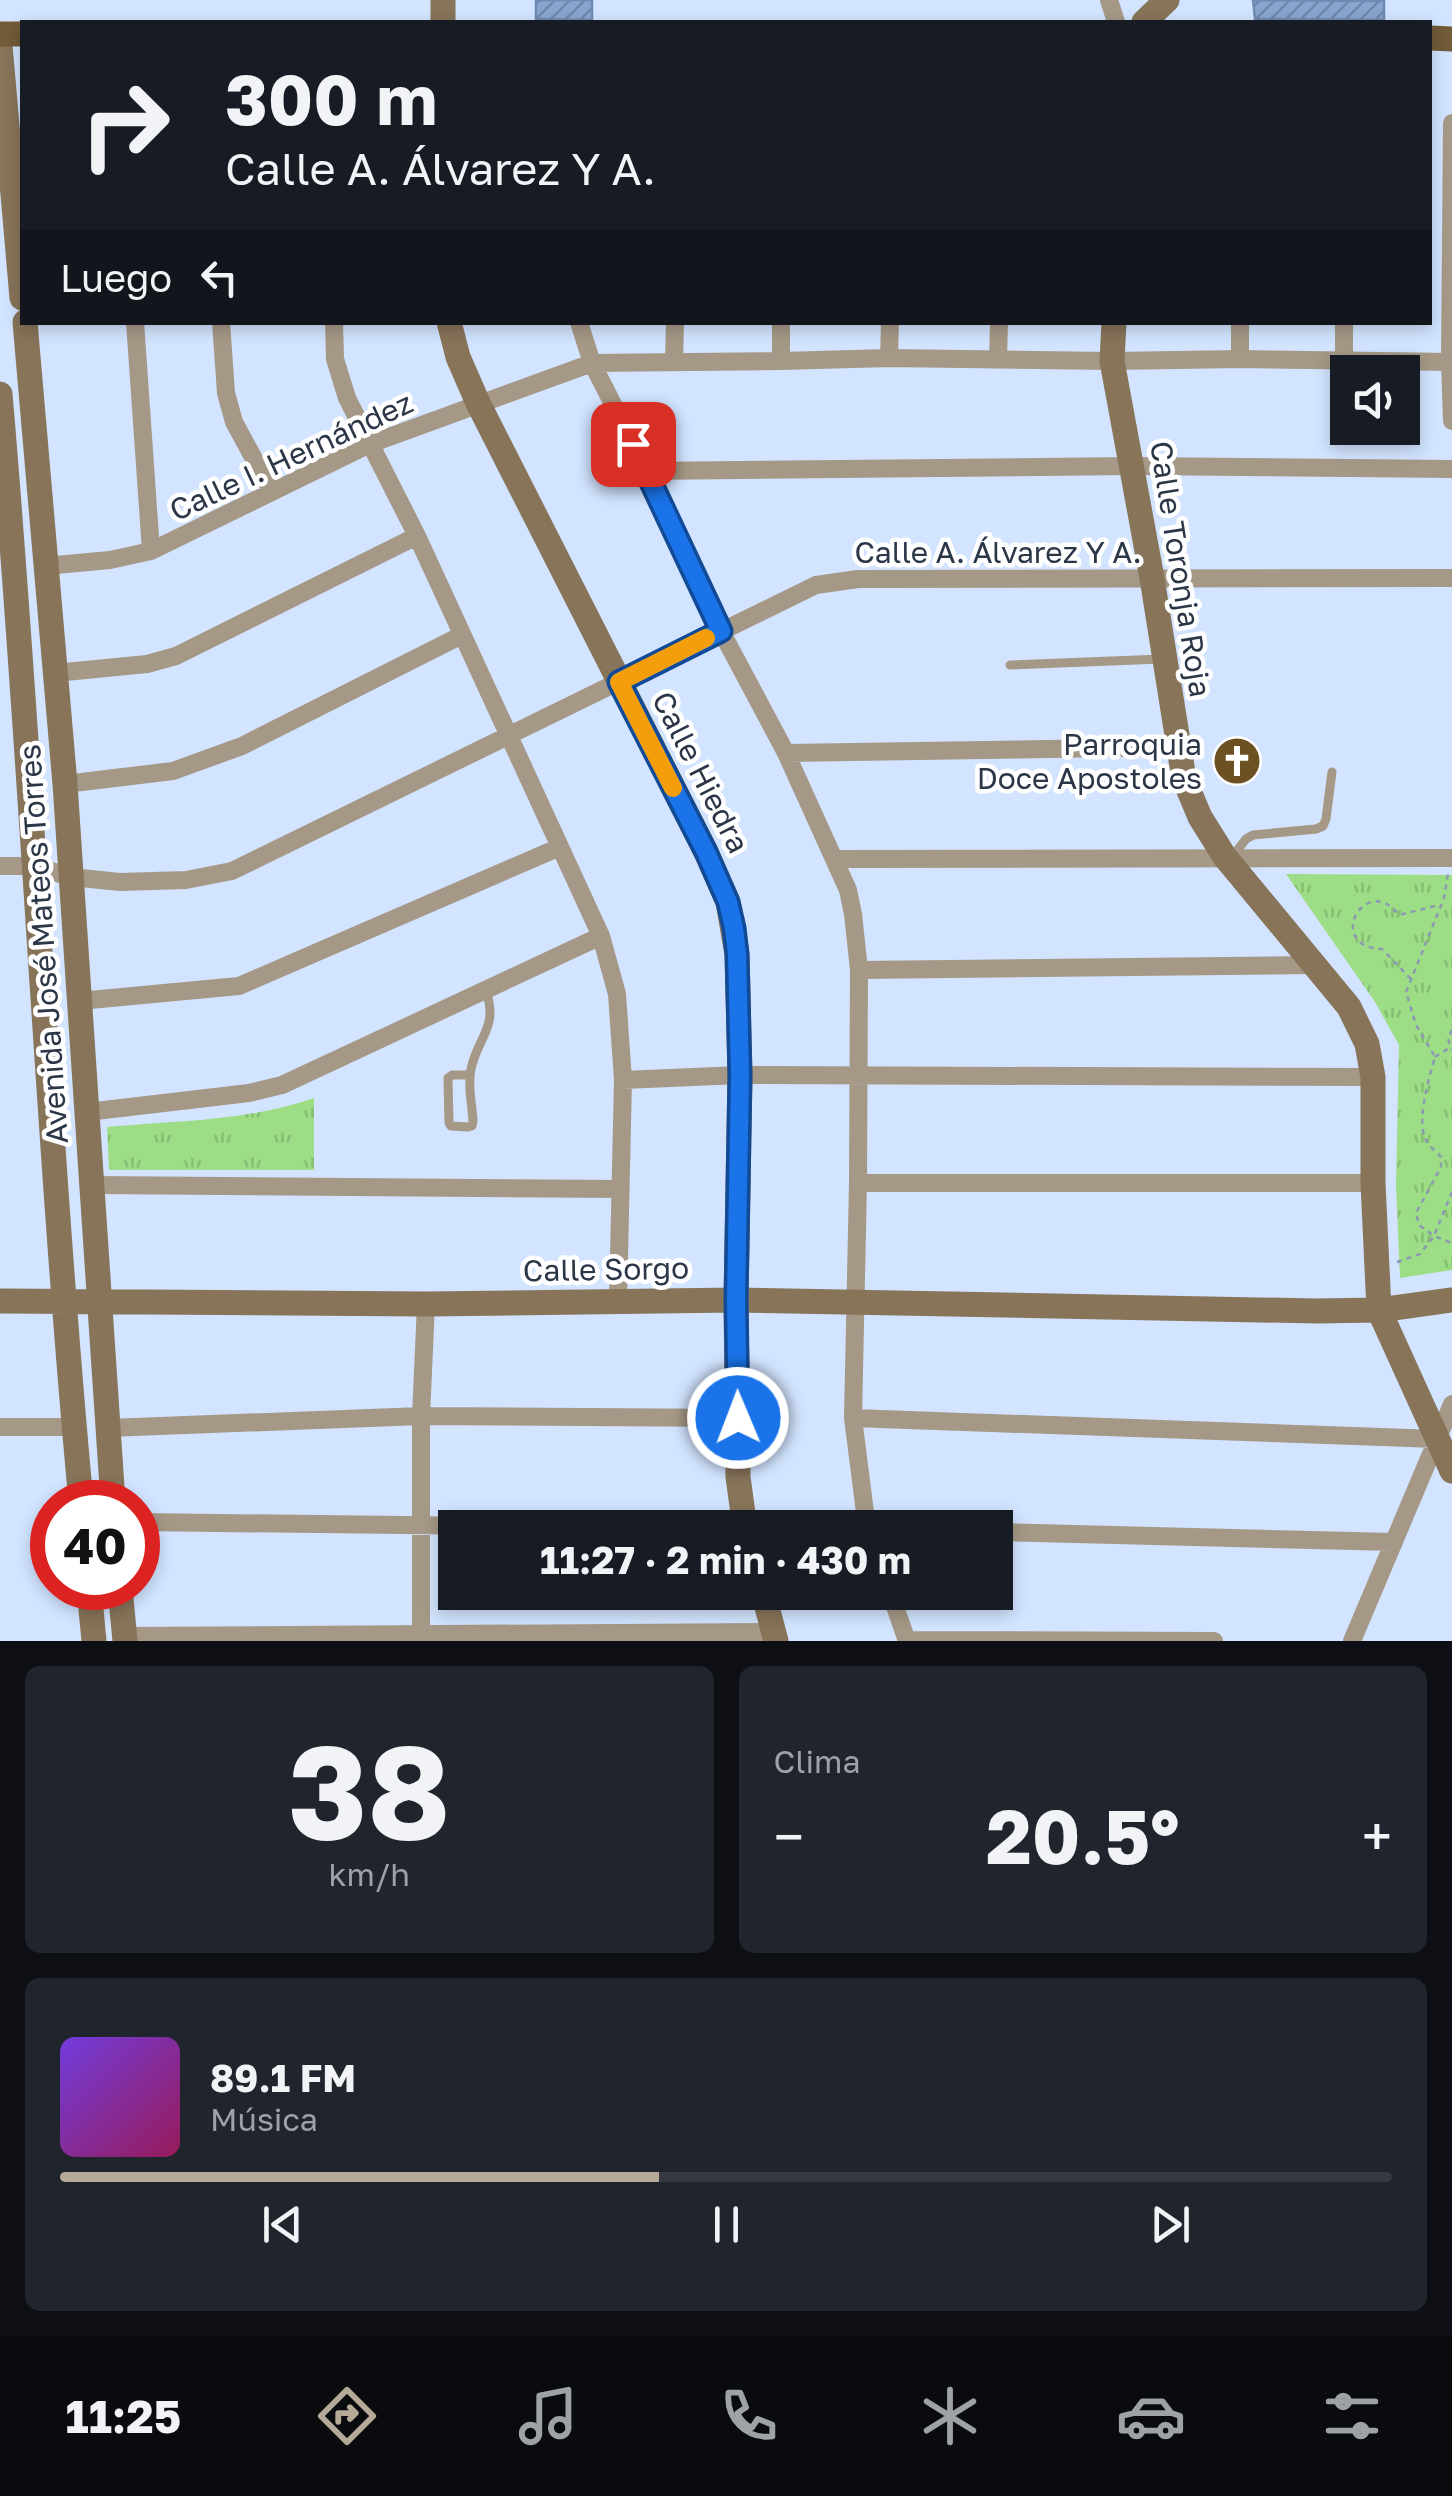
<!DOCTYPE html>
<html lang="es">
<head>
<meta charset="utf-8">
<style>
  :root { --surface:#171b24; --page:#20242c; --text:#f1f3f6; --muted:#9ea1a6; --line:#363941; --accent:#b5aa97 }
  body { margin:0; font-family:"Golos Text",sans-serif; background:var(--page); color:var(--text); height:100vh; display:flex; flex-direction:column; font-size:38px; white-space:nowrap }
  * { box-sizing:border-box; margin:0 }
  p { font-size:32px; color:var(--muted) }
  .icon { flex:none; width:55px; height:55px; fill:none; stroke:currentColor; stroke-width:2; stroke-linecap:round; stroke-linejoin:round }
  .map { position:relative; height:1641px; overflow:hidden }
  .side { display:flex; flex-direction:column; gap:25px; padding:25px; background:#0d0f14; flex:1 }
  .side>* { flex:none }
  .hud { position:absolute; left:20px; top:20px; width:1412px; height:305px; border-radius:0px; box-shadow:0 5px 15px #0003; background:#171b24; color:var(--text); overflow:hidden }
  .fabs { position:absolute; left:1330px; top:355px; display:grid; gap:20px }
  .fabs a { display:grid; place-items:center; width:90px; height:90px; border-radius:0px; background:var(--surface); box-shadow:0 5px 15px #0003; font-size:50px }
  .speed { position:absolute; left:30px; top:1480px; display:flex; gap:20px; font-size:50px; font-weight:700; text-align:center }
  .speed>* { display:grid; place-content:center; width:130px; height:130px; border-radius:50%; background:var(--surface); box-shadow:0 5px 15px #0003; line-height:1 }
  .speed .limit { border:15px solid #d22; background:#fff; color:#111 }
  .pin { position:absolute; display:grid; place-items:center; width:85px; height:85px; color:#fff; margin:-42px; border-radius:20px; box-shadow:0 5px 15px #0006 }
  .me { position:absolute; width:110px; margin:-55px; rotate:359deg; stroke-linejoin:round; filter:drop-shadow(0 0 8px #0008) }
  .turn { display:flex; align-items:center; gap:35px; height:210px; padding:0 40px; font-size:45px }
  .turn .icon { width:130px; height:130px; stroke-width:2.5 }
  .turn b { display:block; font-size:70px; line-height:85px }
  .then { display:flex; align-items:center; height:95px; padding:0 40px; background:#0003; gap:20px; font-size:38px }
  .big { font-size:75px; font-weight:700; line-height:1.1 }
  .side .card { flex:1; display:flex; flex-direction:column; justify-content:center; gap:15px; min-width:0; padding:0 35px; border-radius:15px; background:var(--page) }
  .side .dial { align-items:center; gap:0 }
  .dial b { font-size:130px; line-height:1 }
  .song { display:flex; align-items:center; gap:30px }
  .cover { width:120px; height:120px; border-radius:15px; background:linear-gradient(135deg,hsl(260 70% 55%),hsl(330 70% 35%)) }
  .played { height:10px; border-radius:5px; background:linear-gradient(90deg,var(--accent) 45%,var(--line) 45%) }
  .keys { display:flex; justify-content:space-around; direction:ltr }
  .heat { display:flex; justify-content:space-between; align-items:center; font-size:55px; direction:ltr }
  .side .tiles { flex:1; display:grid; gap:25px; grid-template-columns:1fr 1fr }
  .card:last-child { grid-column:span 2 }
  .trip { position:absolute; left:438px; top:1510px; width:575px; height:100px; border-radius:0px; background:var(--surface); box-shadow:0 5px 15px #0003; font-weight:700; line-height:100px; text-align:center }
  .tabs { display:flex; height:160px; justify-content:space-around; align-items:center; background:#090b0e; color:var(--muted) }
  .tabs .icon { width:70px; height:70px }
  .tabs .on { color:var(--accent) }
  .tabs b { font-size:45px; color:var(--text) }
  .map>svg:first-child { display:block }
</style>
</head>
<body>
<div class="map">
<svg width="1452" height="1641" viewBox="0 0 1452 1641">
  <defs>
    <pattern id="park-tufts" width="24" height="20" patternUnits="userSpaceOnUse" patternTransform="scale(2.5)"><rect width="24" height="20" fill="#9cdd85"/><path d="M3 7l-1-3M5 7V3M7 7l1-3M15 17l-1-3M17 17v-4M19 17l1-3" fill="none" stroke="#87be74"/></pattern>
    <pattern id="building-hatch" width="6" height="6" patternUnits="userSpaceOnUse" patternTransform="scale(2.5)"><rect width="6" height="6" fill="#89a5cf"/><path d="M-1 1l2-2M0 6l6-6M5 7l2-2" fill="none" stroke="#7087aa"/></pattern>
  </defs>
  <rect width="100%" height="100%" fill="#d2e4ff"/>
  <!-- park -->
  <path fill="url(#park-tufts)" d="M1286 874 1452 875V1270L1400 1278 1396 1186 1399 1045 1375 1002Z
    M314 1098V1170H109L107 1127C175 1121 249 1121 314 1098Z"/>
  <!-- building -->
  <path fill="url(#building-hatch)" stroke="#6f8bb3" stroke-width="2.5" d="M536 0H592V20L536 19Z
    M1253 0 1384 1V20L1255 19Z"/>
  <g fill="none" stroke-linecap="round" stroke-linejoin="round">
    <!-- path -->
    <path stroke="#8b9ab1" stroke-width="2.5" stroke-dasharray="5 5" stroke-linecap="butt" d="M1411 979 1382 949C1324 947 1365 871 1399 915L1439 905
      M1452 1030 1448 1039 1452 1050
      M1435 1057 1449 1048
      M1452 1192 1434 1236 1452 1243
      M1397 1262 1420 1254 1434 1236 1419 1225 1416 1213 1441 1167V1157C1436 1151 1427 1145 1425 1138 1417 1118 1429 1078 1435 1057L1416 1025 1406 992 1444 898 1448 874"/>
    <!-- lane -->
    <path stroke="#a59886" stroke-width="9" d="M1010 665 1162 659
      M1232 857 1246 839 1253 835 1316 829 1323 826 1326 819 1332 772
      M470 1075H452L448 1078 449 1123 451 1126 468 1127 472 1126 473 1121C472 1104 467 1082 472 1065 480 1035 498 1026 486 991"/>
    <!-- street -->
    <path stroke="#a59886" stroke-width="18" d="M1109 0 1116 22
      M1452 123 1450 362 1452 421
      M135 322 151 551
      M221 322 226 393 234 422 272 492
      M334 322 335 359 347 398 417 536 601 936 617 994 623 1080 618 1301
      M579 322 592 363 647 471 721 631 786 753 848 890 853 914 859 970 858 1183 853 1418 867 1528
      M889 358 890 322
      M1240 359V322
      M998 360 999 322
      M781 361V322
      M674 362 675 322
      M1344 362V322
      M647 471 1132 466 1452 469
      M45 566 110 560 151 551 370 444 592 363 781 361 889 358 1112 361 1240 359 1452 362
      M55 673 147 664 176 656 417 536
      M786 753 1177 747
      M65 784 173 771 242 746 462 635
      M834 859 1452 858
      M0 866H34L71 877 120 882 186 880 232 871C427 777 621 679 816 585L858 579 1452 578
      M859 970 1316 965
      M79 1001 239 986 560 847
      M623 1080 740 1075 1373 1077
      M87 1112 249 1093 282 1085 601 936
      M858 1183H1373
      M92 1185 620 1189
      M853 1418 1437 1439
      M0 1427H74
      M108 1428 421 1416 738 1418
      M138 1522 652 1528
      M995 1532 1394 1542
      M890 1592 907 1641
      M124 1636 773 1632
      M907 1640 1214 1641
      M421 1641V1416L426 1304
      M1352 1641 1452 1404"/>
    <!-- secondary -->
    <path stroke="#877459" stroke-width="25" d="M443 22V0
      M1144 22 1167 0
      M0 45 22 298
      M25 322 65 784 113 1502
      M449 322 458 357 478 403 706 852 728 902 737 954 740 1075 736 1300 738 1477 745 1528
      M1114 322 1112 361 1152 578 1184 779 1200 817 1225 857 1349 1007 1367 1044 1373 1077V1183L1379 1310 1452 1471
      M0 394C32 763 47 1134 81 1502
      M0 1301 426 1304 736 1300 1317 1311 1379 1310 1452 1300
      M89 1588 94 1641
      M120 1588 125 1641
      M763 1592 776 1641"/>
    <!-- primary -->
    <path stroke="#715b38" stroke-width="25" d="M0 34H22
      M1430 38 1452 39"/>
  </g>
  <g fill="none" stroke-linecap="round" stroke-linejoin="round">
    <!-- route casing -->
    <g stroke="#114b97" stroke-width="25">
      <path id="route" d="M633 444 721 631 619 682 706 852 728 902 734 928 737 954 740 1075 736 1300 738 1418"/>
    </g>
    <!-- route -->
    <use href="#route" stroke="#1a73e8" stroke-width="18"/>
    <!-- slow -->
    <path stroke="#f59e0b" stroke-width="18" d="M673 788 619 682 706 638"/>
  </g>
  <!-- icons -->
  <defs>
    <g id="church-disc" transform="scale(2.5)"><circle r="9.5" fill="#6c5123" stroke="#fff"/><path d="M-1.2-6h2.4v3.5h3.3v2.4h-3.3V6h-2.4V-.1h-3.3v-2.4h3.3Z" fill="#fff"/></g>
  </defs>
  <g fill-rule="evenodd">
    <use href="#church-disc" x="1237" y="761"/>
  </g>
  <g text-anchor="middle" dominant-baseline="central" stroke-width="9" stroke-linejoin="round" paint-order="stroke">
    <!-- street labels -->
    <g font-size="30" fill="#2b3647" stroke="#fff">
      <text transform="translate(291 456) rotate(-25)">Calle I. Hernández</text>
      <text x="998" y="552">Calle A. Álvarez Y A.</text>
      <text transform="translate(1181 569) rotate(81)">Calle Toronja Roja</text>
      <text transform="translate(701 772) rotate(63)">Calle Hiedra</text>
      <text transform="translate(43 944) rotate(-94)">Avenida José Mateos Torres</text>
      <text transform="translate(606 1269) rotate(-1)">Calle Sorgo</text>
    </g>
    <!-- poi labels -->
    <g font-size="30" fill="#2b3647" stroke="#fff" text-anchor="end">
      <text x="1202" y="744">Parroquia<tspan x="1202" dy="34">Doce Apostoles</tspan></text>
    </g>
  </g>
</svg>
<div class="fabs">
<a><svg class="icon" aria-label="sound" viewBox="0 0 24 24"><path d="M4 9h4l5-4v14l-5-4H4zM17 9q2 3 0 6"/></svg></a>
</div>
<div class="speed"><div class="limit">40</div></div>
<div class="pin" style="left:633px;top:444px;background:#d93025"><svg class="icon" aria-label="arrive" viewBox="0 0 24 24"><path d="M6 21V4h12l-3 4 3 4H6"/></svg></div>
<svg class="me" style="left:738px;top:1418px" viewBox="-20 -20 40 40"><circle r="17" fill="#1a73e8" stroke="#fff" stroke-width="3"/><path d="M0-11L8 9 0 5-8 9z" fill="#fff"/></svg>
<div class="trip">11:27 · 2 min · 430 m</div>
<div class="hud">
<div class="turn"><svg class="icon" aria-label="right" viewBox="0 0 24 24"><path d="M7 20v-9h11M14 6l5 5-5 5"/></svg><div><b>300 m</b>Calle A. Álvarez Y A.</div></div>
<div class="then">Luego<svg class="icon" aria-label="left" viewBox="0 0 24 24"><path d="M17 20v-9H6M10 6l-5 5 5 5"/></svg></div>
</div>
</div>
<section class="side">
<div class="tiles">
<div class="card dial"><b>38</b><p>km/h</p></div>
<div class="card"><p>Clima</p>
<div class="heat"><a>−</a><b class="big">20.5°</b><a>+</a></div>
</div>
<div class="card">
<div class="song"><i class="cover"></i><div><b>89.1 FM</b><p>Música</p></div></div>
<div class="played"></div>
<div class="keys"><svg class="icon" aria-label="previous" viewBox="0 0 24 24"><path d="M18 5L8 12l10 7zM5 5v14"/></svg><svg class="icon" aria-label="pause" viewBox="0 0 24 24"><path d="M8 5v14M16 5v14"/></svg><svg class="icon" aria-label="next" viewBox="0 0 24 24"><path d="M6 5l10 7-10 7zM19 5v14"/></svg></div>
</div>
</div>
</section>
<nav class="tabs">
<b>11:25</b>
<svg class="icon on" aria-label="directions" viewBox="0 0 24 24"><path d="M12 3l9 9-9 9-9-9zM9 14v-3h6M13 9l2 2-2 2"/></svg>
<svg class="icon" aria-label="music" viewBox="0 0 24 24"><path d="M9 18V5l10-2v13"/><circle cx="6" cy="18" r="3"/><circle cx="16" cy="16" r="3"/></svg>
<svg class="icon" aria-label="phone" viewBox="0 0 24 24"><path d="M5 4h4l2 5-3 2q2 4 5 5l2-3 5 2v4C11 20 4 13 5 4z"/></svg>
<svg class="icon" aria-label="climate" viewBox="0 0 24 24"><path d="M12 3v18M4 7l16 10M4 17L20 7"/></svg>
<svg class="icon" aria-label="car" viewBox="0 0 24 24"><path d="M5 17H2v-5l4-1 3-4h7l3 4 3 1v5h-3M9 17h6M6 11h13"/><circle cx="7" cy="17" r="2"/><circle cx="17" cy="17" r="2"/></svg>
<svg class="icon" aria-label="filters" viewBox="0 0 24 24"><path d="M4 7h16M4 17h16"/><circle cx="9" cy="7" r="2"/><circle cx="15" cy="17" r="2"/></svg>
</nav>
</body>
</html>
